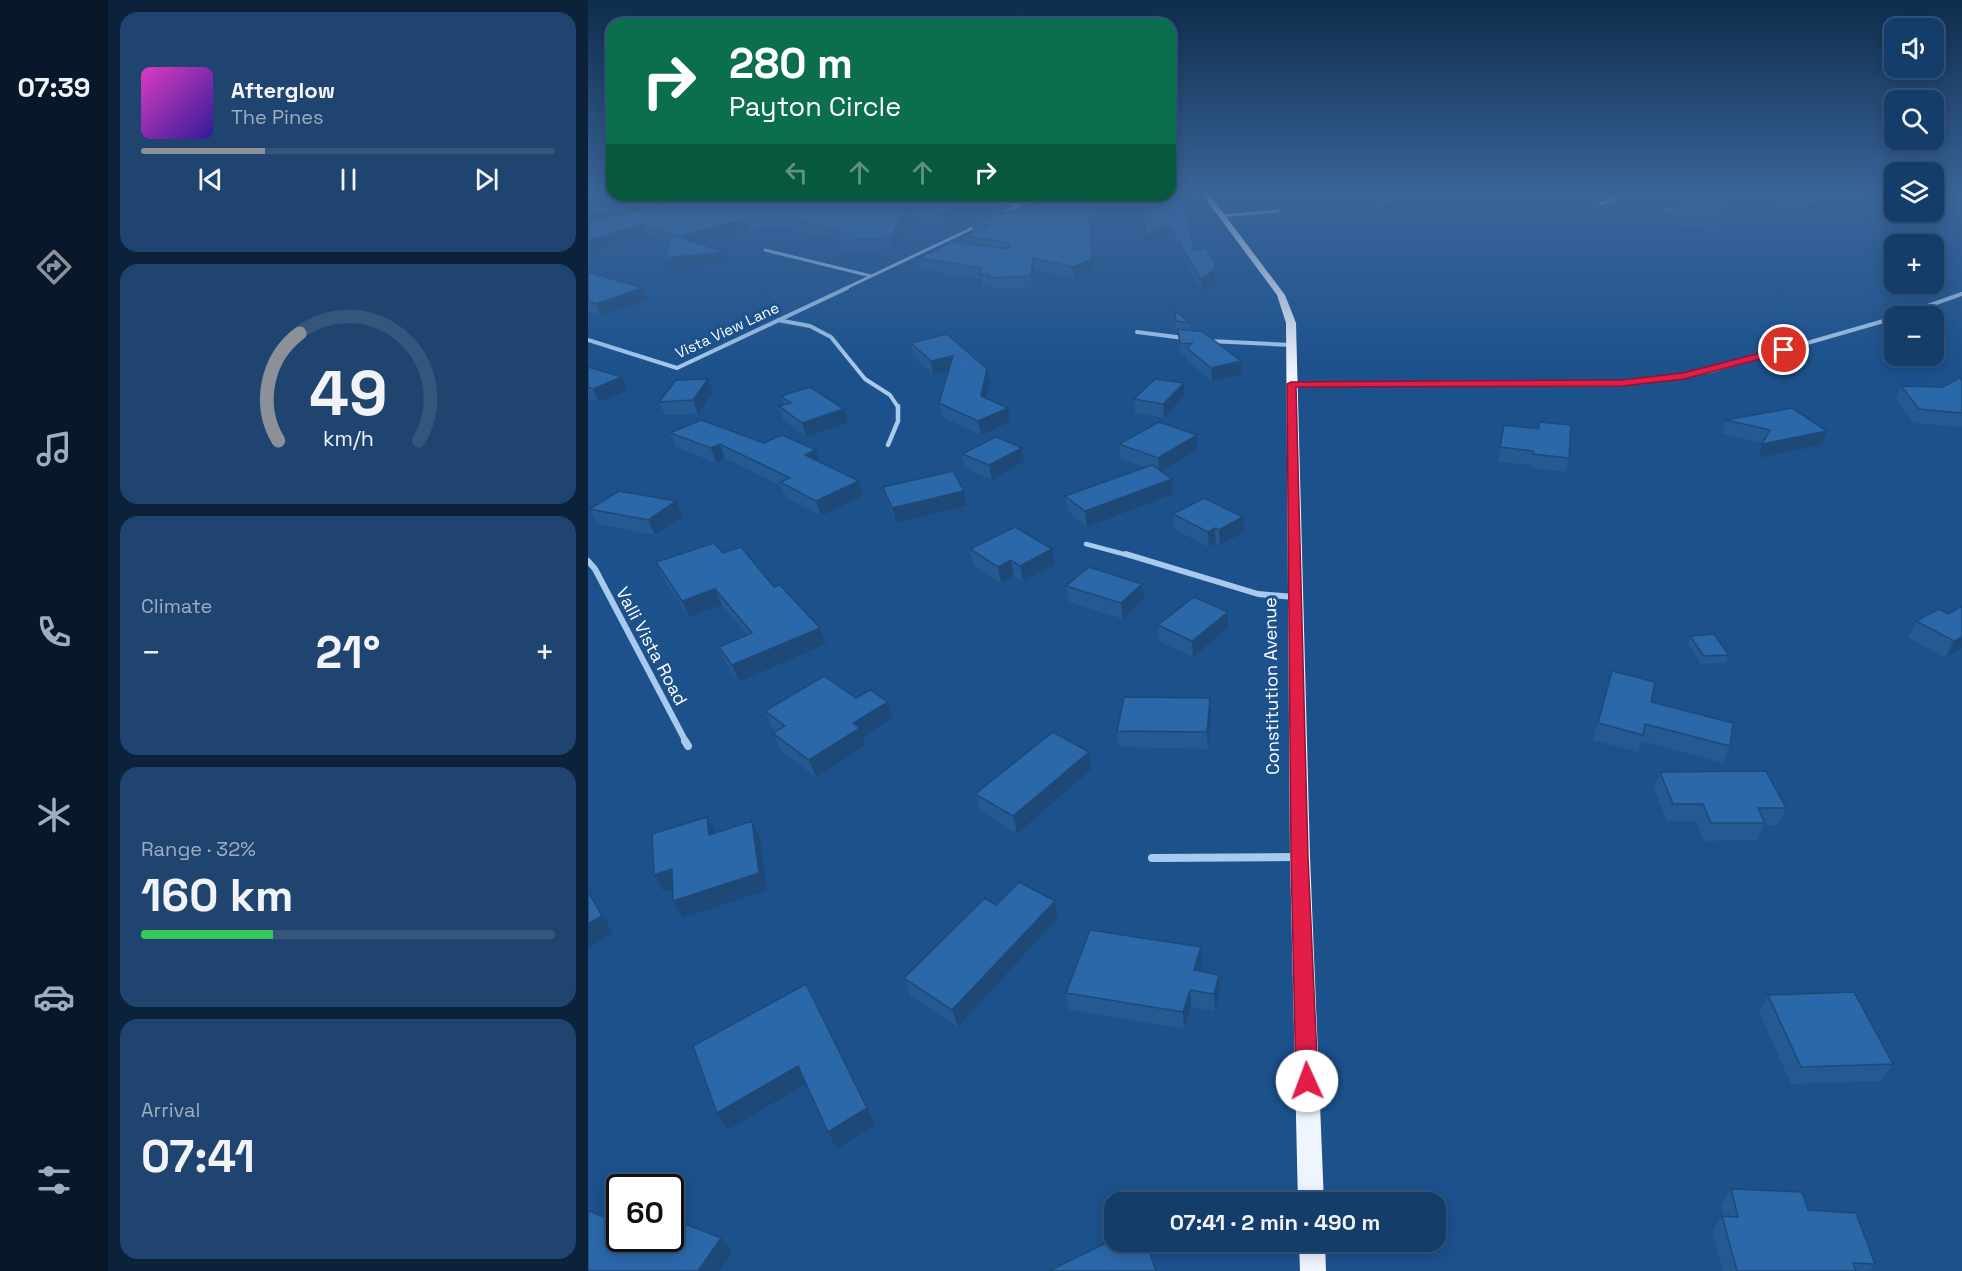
<!DOCTYPE html>
<html lang="en">
<head>
<meta charset="utf-8">
<style>
  :root { --surface:#153d69; --page:#1e446f; --text:#f1f3f6; --muted:#9daec0; --line:#34567d; --accent:#8c9099 }
  body { margin:0; font-family:"Space Grotesk",sans-serif; background:var(--page); color:var(--text); height:100vh; display:flex; flex-direction:column; font-size:22px; white-space:nowrap }
  * { box-sizing:border-box; margin:0 }
  p { font-size:20px; color:var(--muted) }
  .icon { flex:none; width:33px; height:33px; fill:none; stroke:currentColor; stroke-width:2; stroke-linecap:round; stroke-linejoin:round }
  .map { position:relative; flex:1; overflow:hidden }
  .side { display:flex; flex-direction:column; gap:12px; padding:12px; background:#0c223a; width:480px }
  .side>* { flex:none }
  .top-card { position:absolute; left:18px; top:18px; width:570px; height:183px; border-radius:18px; box-shadow:0 3px 15px #0003,0 0 0 2px var(--line); background:#0b6e4f; color:#fff; overflow:hidden }
  .controls { position:absolute; left:1296px; top:18px; display:grid; gap:12px }
  .controls a { display:grid; place-items:center; width:60px; height:60px; border-radius:12px; background:var(--surface); box-shadow:0 3px 15px #0003,0 0 0 2px var(--line); font-size:30px }
  .speed { position:absolute; left:18px; top:1174px; display:flex; gap:12px; font-size:30px; font-weight:700; text-align:center }
  .speed>* { display:grid; place-content:center; width:78px; height:78px; border-radius:50%; background:var(--surface); box-shadow:0 3px 15px #0003,0 0 0 2px var(--line); line-height:1 }
  .speed .limit { border:3px solid #111; border-radius:9px; background:#fff; color:#111 }
  .pin { position:absolute; display:grid; place-items:center; width:51px; height:51px; color:#fff; margin:-26px; border:3px solid #fff; border-radius:50%; box-shadow:0 2px 6px #0007 }
  .me { position:absolute; width:66px; margin:-33px; rotate:358deg; stroke-linejoin:round; filter:drop-shadow(0 0 4px #0008) }
  .turn { display:flex; align-items:center; gap:21px; height:126px; padding:0 24px; font-size:27px }
  .turn .icon { width:78px; height:78px; stroke-width:2.5 }
  .turn b { display:block; font-size:42px; line-height:51px }
  .lanes { display:flex; align-items:center; height:57px; padding:0 24px; background:#0003; justify-content:center; gap:30px; direction:ltr }
  .lanes .off { opacity:.35 }
  .big { font-size:45px; font-weight:800; line-height:1.1 }
  .side .widget { flex:1; display:flex; flex-direction:column; justify-content:center; gap:9px; min-width:0; padding:0 21px; border-radius:18px; background:var(--page) }
  .side .dial { align-items:center; gap:0 }
  .dial svg { height:156px; overflow:visible; fill:none; stroke:var(--line); stroke-width:7; stroke-linecap:round; text-anchor:middle }
  .dial text { fill:var(--text); stroke:none }
  .song { display:flex; align-items:center; gap:18px }
  .cover { width:72px; height:72px; border-radius:9px; background:linear-gradient(135deg,hsl(310 70% 55%),hsl(250 70% 35%)) }
  .played { height:6px; border-radius:3px; background:linear-gradient(90deg,var(--accent) 30%,var(--line) 30%) }
  .keys { display:flex; justify-content:space-around; direction:ltr }
  .heat { display:flex; justify-content:space-between; align-items:center; font-size:33px; direction:ltr }
  .charge { height:9px; border-radius:4px; background:linear-gradient(90deg,#34c759 32%,var(--line) 0) }
  .trip { position:absolute; left:516px; top:1192px; width:342px; height:60px; border-radius:18px; background:var(--surface); box-shadow:0 3px 15px #0003,0 0 0 2px var(--line); font-weight:800; line-height:60px; text-align:center }
  main { display:flex; flex:1; min-height:0 }
  .menu { display:flex; flex-direction:column; width:108px; justify-content:space-around; align-items:center; background:#08182a; color:var(--muted) }
  .menu .icon { width:42px; height:42px }
  .menu .on { color:var(--accent) }
  .menu b { font-size:27px; color:var(--text) }
  .map>svg:first-child { display:block }
</style>
</head>
<body>
<main>
<nav class="menu">
<b>07:39</b>
<svg class="icon on" aria-label="directions" viewBox="0 0 24 24"><path d="M12 3l9 9-9 9-9-9zM9 14v-3h6M13 9l2 2-2 2"/></svg>
<svg class="icon" aria-label="music" viewBox="0 0 24 24"><path d="M9 18V5l10-2v13"/><circle cx="6" cy="18" r="3"/><circle cx="16" cy="16" r="3"/></svg>
<svg class="icon" aria-label="phone" viewBox="0 0 24 24"><path d="M5 4h4l2 5-3 2q2 4 5 5l2-3 5 2v4C11 20 4 13 5 4z"/></svg>
<svg class="icon" aria-label="climate" viewBox="0 0 24 24"><path d="M12 3v18M4 7l16 10M4 17L20 7"/></svg>
<svg class="icon" aria-label="car" viewBox="0 0 24 24"><path d="M5 17H2v-5l4-1 3-4h7l3 4 3 1v5h-3M9 17h6M6 11h13"/><circle cx="7" cy="17" r="2"/><circle cx="17" cy="17" r="2"/></svg>
<svg class="icon" aria-label="filters" viewBox="0 0 24 24"><path d="M4 7h16M4 17h16"/><circle cx="9" cy="7" r="2"/><circle cx="15" cy="17" r="2"/></svg>
</nav>
<section class="side">
<div class="widget">
<div class="song"><i class="cover"></i><div><b>Afterglow</b><p>The Pines</p></div></div>
<div class="played"></div>
<div class="keys"><svg class="icon" aria-label="previous" viewBox="0 0 24 24"><path d="M18 5L8 12l10 7zM5 5v14"/></svg><svg class="icon" aria-label="pause" viewBox="0 0 24 24"><path d="M8 5v14M16 5v14"/></svg><svg class="icon" aria-label="next" viewBox="0 0 24 24"><path d="M6 5l10 7-10 7zM19 5v14"/></svg></div>
</div>
<div class="widget dial"><svg viewBox="0 0 100 80">
<path d="M14 69A42 42 0 1 1 86 69"/>
<path d="M14 69A42 42 0 0 1 25 14" stroke="#8c9099"/>
<text x="50" y="56" font-size="32" font-weight="700">49</text>
<text x="50" y="72" font-size="11">km/h</text>
</svg></div>
<div class="widget"><p>Climate</p>
<div class="heat"><a>−</a><b class="big">21°</b><a>+</a></div>
</div>
<div class="widget"><p>Range · 32%</p><b class="big">160 km</b><div class="charge"></div></div>
<div class="widget"><p>Arrival</p><b class="big">07:41</b></div>
</section>
<div class="map">
<svg width="1374" height="1271" viewBox="0 0 1374 1271">
  <rect width="100%" height="100%" fill="#1c518c"/>
  <g fill="none" stroke-linecap="round" stroke-linejoin="round">
    <!-- street-far4 -->
    <path stroke="#a9caed" stroke-width="3" d="M391 198 431 205
      M1012 204 1042 194
      M411 215 442 200 463 195
      M633 216 690 211
      M177 250 283 276
      M256 289 391 225"/>
    <!-- street-far3 -->
    <path stroke="#a9caed" stroke-width="4" d="M1311 316 1374 294
      M190 320 222 326 243 337 277 379 302 395 310 407
      M549 332 596 338
      M0 340 89 368 259 288
      M621 341 703 345
      M703 384H993L1071 380 1122 371 1306 318"/>
    <!-- street-far2 -->
    <path stroke="#a9caed" stroke-width="4.5" d="M300 445 310 421V406
      M498 544 543 556"/>
    <!-- street-far1 -->
    <path stroke="#a9caed" stroke-width="6" d="M538 554 670 594 706 597
      M0 561 7 569 98 742"/>
    <!-- street -->
    <path stroke="#a9caed" stroke-width="8" d="M97 741 100 746
      M564 858 708 857"/>
    <!-- primary -->
    <path fill="#eff5ff" fill-rule="evenodd" d="M614 194H621L697 295 708 323 722 857 736 1203H710L702 857 698 323 689 295Z
      M711 1242H737L738 1271H712Z"/>
  </g>
  <!-- wall -->
  <path fill="#255992" fill-rule="evenodd" d="M11 194 397 195 398 203 355 224 321 215 305 249 251 252 249 240 198 228 160 229 109 243 140 263 82 269V243L59 236 0 252V202L16 207 13 198H16ZM25 210 36 214 27 216Z
    M675 194H709L691 207 680 208Z
    M777 194H828L825 195 826 197V207L796 215Z
    M1166 194H1305L1218 215 1164 200Z
    M1346 194H1374V218L1346 203Z
    M398 195H414L410 197Z
    M483 195 506 270 486 278 446 269 445 287 403 289V286L394 287 393 279 333 269 330 258 378 244 376 236 386 232H385L383 221Z
    M502 195H582L606 250 627 280 614 291 582 236 558 247 554 198 509 210Z
    M1070 209 1133 220 1131 231 1068 224V219Z
    M0 272 55 288 60 300 13 316 0 312Z
    M587 311 602 323V331L653 361V374L624 381 599 361V356H593L590 333H589L587 323Z
    M323 343 399 369 402 382 398 399 422 422 393 435 354 417 351 403 361 370 345 374 325 355Z
    M0 367 39 391 11 402 0 399Z
    M120 379 125 392 110 414 77 415 71 402Z
    M1374 380V427L1326 423 1307 399 1313 386 1355 387Z
    M193 396 260 423 218 437 195 420 191 406 196 405Z
    M596 396 576 418 547 413 546 399Z
    M1204 408 1234 445 1170 458 1175 443 1134 434 1138 420Z
    M916 425 981 458 978 472 943 468V465L910 462Z
    M82 433 176 443 228 450 232 462 271 481 275 496 233 516 197 497 193 486 137 458 128 463 88 447Z
    M609 435 610 449 573 471 585 494 499 527 480 511 477 496 557 467 533 459 531 444Z
    M434 448 436 462 404 480 377 468 374 454Z
    M295 487 379 506 308 523 299 502Z
    M2 509 95 516 67 535 9 524Z
    M585 514 656 532 632 545 628 543 621 547 586 529Z
    M382 549H464L467 565 435 581 426 576 413 583 385 565Z
    M135 553 186 587 232 628 238 644 151 682 138 664 131 647 159 635 134 605 101 617 75 578 68 562Z
    M554 584 556 599 535 619 481 602 478 586Z
    M1351 609 1374 648 1357 658 1320 637 1328 621Z
    M640 612V628L605 657 571 641 570 625Z
    M1102 636 1141 655 1138 663 1113 664 1100 644Z
    M1024 671 1063 702 1142 746 1135 763 1054 741 1050 752 1005 740Z
    M268 698 305 718 275 737 278 745 228 777 192 750 185 733 188 731 184 728 177 711Z
    M623 714 620 749 531 747 529 731Z
    M504 769 429 834 392 811 387 794Z
    M1072 772 1198 808 1190 825H1176L1170 840 1116 841 1108 821H1079L1066 789Z
    M467 901 470 918 370 1027 322 995 316 978 408 905Z
    M614 964 612 971 631 975 632 992 627 1011 603 1007 596 1029 481 1010 478 993Z
    M1180 995 1305 1064 1293 1081 1203 1084 1171 1012Z
    M1143 1189 1220 1210 1287 1264 1282 1271H1135L1124 1232 1134 1216 1136 1217 1133 1205Z"/>
  <!-- shaded-wall -->
  <path fill="#1e4977" d="M695 194H709L691 207 680 208V198Z
    M1271 194H1305L1218 215 1220 206Z
    M81 195H125L42 216 39 205Z
    M392 195H397L398 203 355 224 353 214Z
    M501 195 506 270 486 278 485 267Z
    M527 195H554V198L509 210 508 200Z
    M826 197V207L796 215 797 205Z
    M319 205 321 215 305 249 303 238Z
    M24 209 28 219 0 226V215Z
    M157 219 160 229 94 248 90 237Z
    M55 225 59 236 0 252V240Z
    M581 226 582 236 558 247 557 236Z
    M137 252 140 263 82 269 78 258Z
    M445 258 446 269 445 287 443 276Z
    M627 262V280L614 291 613 280Z
    M55 288 60 300 13 316 8 304Z
    M365 356 368 369 345 374 343 361Z
    M653 361V374L624 381 623 368Z
    M399 369 402 382 395 410 393 396Z
    M34 377 39 391 11 402 5 389Z
    M120 379 125 392 110 414 105 400Z
    M596 383V396L576 418 575 404Z
    M420 408 422 422 393 435 390 421Z
    M256 409 260 423 218 437 214 423Z
    M1239 431 1234 445 1170 458 1174 444Z
    M609 435 610 449 571 473 570 458Z
    M132 444 137 458 128 463 123 448Z
    M434 448 436 462 404 480 401 465Z
    M228 450 233 465 217 455Z
    M584 479 585 494 499 527 497 511Z
    M271 481 275 496 233 516 228 501Z
    M376 491 379 506 308 523 304 508Z
    M88 501 95 516 67 535 60 520Z
    M655 517 656 532 632 545 631 530Z
    M627 528 628 543 621 547 620 532Z
    M464 549 467 565 435 581 432 566Z
    M423 560 426 576 413 583 410 567Z
    M554 584 556 599 535 619 533 603Z
    M127 589 134 605 101 617 94 601Z
    M640 612V628L605 657 604 641Z
    M232 628 238 644 151 682 144 665Z
    M1374 637V648L1357 658 1366 641Z
    M622 698 623 714 620 749 619 732Z
    M300 702 305 718 275 737 278 745 228 777 221 760 265 723Z
    M501 752 504 769 429 834 425 816Z
    M119 817 128 834 121 835Z
    M164 821 172 838 179 890 95 918 85 901Z
    M84 869 93 886 76 892 66 875Z
    M0 889 25 933 0 947Z
    M467 901 470 918 370 1027 364 1010Z
    M613 947 614 964 607 988 606 970Z
    M631 975 632 992 627 1011 626 994Z
    M602 990 603 1007 596 1029 595 1012Z
    M210 1066 219 1083 140 1130 129 1113Z
    M279 1108 287 1125 249 1149 240 1132Z
    M133 1238 144 1253 132 1271H110Z"/>
  <!-- building -->
  <path fill="#2b68aa" stroke="#1e4977" stroke-width="1.5" d="M582 194H586L599 213 606 250 618 248 627 262V269L613 280 581 226 557 236 554 195Z
    M678 194H695L691 197 680 198Z
    M787 194H824L826 197 797 205Z
    M1179 194H1271L1220 206Z
    M1349 194H1374V208Z
    M24 195H81L39 205 13 198 26 196Z
    M113 195H392L353 214 319 205 303 238 248 241 254 231 195 218 157 219 90 237 55 225 0 240V222Z
    M483 195H501L504 259 485 267 445 258 443 276 401 278 402 275H392L394 268 330 258 364 242 420 249 422 246 419 243 376 236 400 225 383 221Z
    M506 195H527L508 200Z
    M1137 196 1133 220 1070 214V209Z
    M0 202 24 209 0 215Z
    M83 235 137 252 78 258Z
    M0 272 55 288 8 304 0 301Z
    M587 311 602 323 588 321Z
    M590 329 615 332 653 361 623 368 599 348 604 343 592 344Z
    M359 334 399 369 393 396 420 408 390 421 351 403 365 356 343 361 323 343Z
    M0 367 34 377 5 389 0 387Z
    M1371 378 1374 380V413L1331 409 1313 386 1355 387Z
    M120 379 105 400 71 402 88 380Z
    M567 379 596 383 575 404 546 399Z
    M222 387 256 409 214 423 191 406 203 403 193 396Z
    M1204 408 1239 431 1174 444 1182 430 1138 420Z
    M113 420 176 443 194 435 228 450 217 455 271 481 228 501 192 482 202 478 132 444 123 448 82 433Z
    M571 422 609 435 570 458 531 444Z
    M951 422 983 425 981 458 945 454V451L912 447 916 425 951 429Z
    M408 437 434 448 401 465 374 454Z
    M564 465 584 479 497 511 477 496Z
    M365 471 376 491 304 508 295 487Z
    M31 491 88 501 60 520 2 509Z
    M616 498 655 517 631 530 627 528 620 532 585 514Z
    M427 527 464 549 432 566 423 560 410 567 382 549Z
    M126 543 135 553 153 547 186 587 192 585 232 628 144 665 131 647 164 633 127 589 94 601 68 562Z
    M501 567 554 584 533 603 478 586Z
    M606 597 640 612 604 641 570 625Z
    M1374 606V637L1366 641 1328 621 1351 609 1360 614Z
    M1126 634 1141 655 1116 656 1102 636Z
    M1024 671 1067 682 1063 702 1145 723 1142 746 1057 724 1055 735 1010 723Z
    M236 676 268 698 282 690 300 702 265 723 272 728 221 760 185 733 197 726 177 711Z
    M536 697 622 698 619 732 529 731Z
    M465 732 501 752 425 816 387 794Z
    M1178 771 1198 808H1170L1177 823H1123L1115 804H1085L1072 772Z
    M119 817 121 835 164 821 171 873 85 901 84 869 66 875 64 834Z
    M431 882 467 901 364 1010 316 978 397 898 408 905Z
    M0 891 14 916 0 924Z
    M502 930 613 947 606 970 631 975 626 994 602 990 595 1012 478 993Z
    M218 984 279 1108 240 1132 210 1066 129 1113 105 1046Z
    M1266 992 1305 1064 1213 1067 1180 995Z
    M1143 1189 1214 1192 1220 1210 1268 1213 1287 1264 1265 1263 1268 1271H1149L1134 1216 1150 1217Z
    M1 1211 32 1223V1239H82V1218L133 1238 110 1271H0V1212Z
    M526 1239V1242H558L568 1271H461Z"/>
  <!-- sky -->
  <linearGradient id="sky" x2="0" y2="1"><stop stop-color="#0f2d4d"/><stop offset="0.52" stop-color="#3a6599"/><stop offset="1" stop-color="#3a6599" stop-opacity="0"/></linearGradient>
  <rect width="1374" height="372" fill="url(#sky)"/>
  <!-- route -->
  <path fill="#e11d48" stroke="#92132f" stroke-width="1.5" d="M1196 347 1199 348V352L1096 379 1034 386 708 387 720 857 730 1081 726 1088 719 1091 711 1088 708 1081 703 857 699 384 703 382 1034 380 1095 373Z"/>
  <g text-anchor="middle" dominant-baseline="central" stroke-width="6" stroke-linejoin="round" paint-order="stroke">
    <!-- far-street labels -->
    <g font-size="15" fill="#fff" stroke="#1c518c">
      <text transform="translate(139 330) rotate(-25)">Vista View Lane</text>
    </g>
    <!-- street labels -->
    <g font-size="18" fill="#fff" stroke="#1c518c">
      <text transform="translate(64 646) rotate(62)">Valli Vista Road</text>
      <text transform="translate(683 686) rotate(-91)">Constitution Avenue</text>
    </g>
  </g>
</svg>
<div class="controls">
<a><svg class="icon" aria-label="sound" viewBox="0 0 24 24"><path d="M4 9h4l5-4v14l-5-4H4zM17 9q2 3 0 6"/></svg></a>
<a><svg class="icon" aria-label="search" viewBox="0 0 24 24"><circle cx="10" cy="10" r="6"/><path d="M15 15l6 6"/></svg></a>
<a><svg class="icon" aria-label="layers" viewBox="0 0 24 24"><path d="M12 4l9 5-9 5-9-5zM3 14l9 5 9-5"/></svg></a>
<a>+</a>
<a>−</a>
</div>
<div class="speed"><div class="limit">60</div></div>
<div class="pin" style="left:1196px;top:350px;background:#d93025"><svg class="icon" aria-label="arrive" viewBox="0 0 24 24"><path d="M6 21V4h12l-3 4 3 4H6"/></svg></div>
<svg class="me" style="left:719px;top:1081px" viewBox="-20 -20 40 40"><circle r="19" fill="#fff"/><path d="M0-13L10 11 0 6-10 11z" fill="#e11d48"/></svg>
<div class="trip">07:41 · 2 min · 490 m</div>
<div class="top-card">
<div class="turn"><svg class="icon" aria-label="right" viewBox="0 0 24 24"><path d="M7 20v-9h11M14 6l5 5-5 5"/></svg><div><b>280 m</b>Payton Circle</div></div>
<div class="lanes"><svg class="icon off" aria-label="left" viewBox="0 0 24 24"><path d="M17 20v-9H6M10 6l-5 5 5 5"/></svg><svg class="icon off" aria-label="ahead" viewBox="0 0 24 24"><path d="M12 20V5M6 11l6-6 6 6"/></svg><svg class="icon off" aria-label="ahead" viewBox="0 0 24 24"><path d="M12 20V5M6 11l6-6 6 6"/></svg><svg class="icon" aria-label="right" viewBox="0 0 24 24"><path d="M7 20v-9h11M14 6l5 5-5 5"/></svg></div>
</div>
</div>
</main>
</body>
</html>
